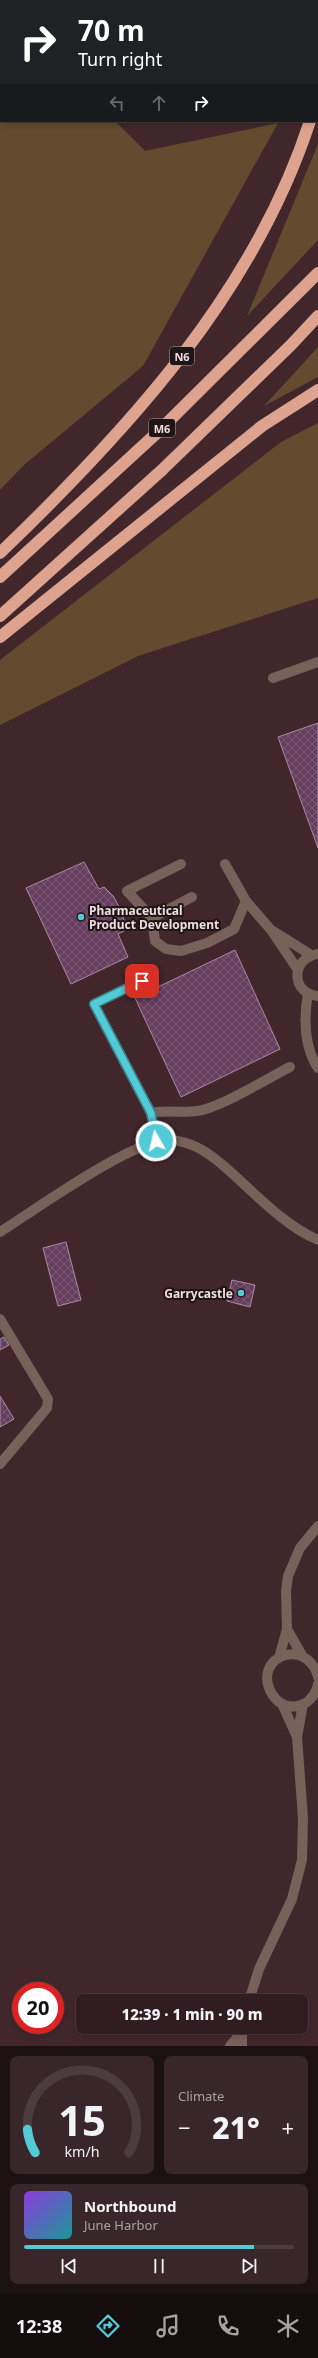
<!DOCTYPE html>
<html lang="en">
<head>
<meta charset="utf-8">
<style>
  :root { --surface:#311d21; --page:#39262a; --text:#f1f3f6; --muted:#a8a2a5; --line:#4c3b3f; --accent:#52cbd7 }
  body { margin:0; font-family:"Noto Sans",sans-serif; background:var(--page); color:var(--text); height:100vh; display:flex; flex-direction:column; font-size:15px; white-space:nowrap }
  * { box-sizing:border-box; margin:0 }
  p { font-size:13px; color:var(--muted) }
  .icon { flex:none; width:22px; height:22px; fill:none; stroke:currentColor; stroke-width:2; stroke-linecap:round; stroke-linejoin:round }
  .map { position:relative; height:2046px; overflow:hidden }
  .drawer { display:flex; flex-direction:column; gap:10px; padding:10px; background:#1b1012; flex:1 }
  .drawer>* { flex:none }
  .top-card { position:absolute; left:0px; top:0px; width:318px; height:122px; box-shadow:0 2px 6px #0003,0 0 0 1px var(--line); background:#202124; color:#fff; overflow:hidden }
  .speed { position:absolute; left:12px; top:1982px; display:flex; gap:8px; font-size:20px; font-weight:700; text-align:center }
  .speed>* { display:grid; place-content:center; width:52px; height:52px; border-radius:50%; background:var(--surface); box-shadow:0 2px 6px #0003,0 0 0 1px var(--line); line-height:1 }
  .speed .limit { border:6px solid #d22; background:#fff; color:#111 }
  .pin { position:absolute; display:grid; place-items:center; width:34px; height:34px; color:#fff; margin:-17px; border-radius:8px; box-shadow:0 2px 6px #0006 }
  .me { position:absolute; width:44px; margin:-22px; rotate:352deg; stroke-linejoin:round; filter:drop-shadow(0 0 3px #0008) }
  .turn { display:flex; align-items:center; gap:14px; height:84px; padding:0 12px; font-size:18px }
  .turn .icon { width:52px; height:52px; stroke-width:2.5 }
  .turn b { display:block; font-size:28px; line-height:34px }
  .lanes { display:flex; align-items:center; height:38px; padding:0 12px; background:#0003; justify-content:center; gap:20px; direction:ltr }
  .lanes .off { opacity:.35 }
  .big { font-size:30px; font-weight:800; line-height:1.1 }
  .drawer .tile { flex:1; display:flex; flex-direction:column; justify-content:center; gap:6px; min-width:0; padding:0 14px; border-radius:8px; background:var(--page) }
  .drawer .dial { align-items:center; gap:0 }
  .dial svg { height:104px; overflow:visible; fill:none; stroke:var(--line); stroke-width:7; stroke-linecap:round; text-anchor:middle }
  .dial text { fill:var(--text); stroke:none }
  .song { display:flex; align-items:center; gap:12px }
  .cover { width:48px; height:48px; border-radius:6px; background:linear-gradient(135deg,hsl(270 70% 55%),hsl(180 70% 35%)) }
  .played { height:4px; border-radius:2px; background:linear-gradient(90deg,var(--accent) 85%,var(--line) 85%) }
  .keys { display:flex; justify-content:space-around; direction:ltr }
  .heat { display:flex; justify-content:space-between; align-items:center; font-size:22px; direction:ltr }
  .drawer .tiles { flex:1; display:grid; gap:10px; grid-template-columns:1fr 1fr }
  .tile:last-child { grid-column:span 2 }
  .trip { position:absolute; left:76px; top:1994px; width:232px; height:40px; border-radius:8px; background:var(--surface); box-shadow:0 2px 6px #0003,0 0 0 1px var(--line); font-weight:800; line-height:40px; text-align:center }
  .dock { display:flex; height:64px; justify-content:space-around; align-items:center; background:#140c0d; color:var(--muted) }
  .dock .icon { width:28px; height:28px }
  .dock .current { color:var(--accent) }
  .dock b { font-size:18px; color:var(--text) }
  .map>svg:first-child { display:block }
</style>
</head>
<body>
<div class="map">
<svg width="318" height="2046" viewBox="0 0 318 2046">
  <defs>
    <pattern id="building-cross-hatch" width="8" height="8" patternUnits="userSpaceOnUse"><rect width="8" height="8" fill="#683e5f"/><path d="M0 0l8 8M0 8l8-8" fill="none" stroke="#7e5976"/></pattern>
  </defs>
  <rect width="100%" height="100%" fill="#41272c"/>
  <!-- grass -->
  <path fill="#624b2e" d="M0 0 142 1H1V121H115L145 151 278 123 143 366 24 465 0 490Z
    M318 144V240L247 316Z
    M318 347V377L264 406Z
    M318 423V598L138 656 0 725V660L281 442Z"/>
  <!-- building -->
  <path fill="url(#building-cross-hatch)" stroke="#a68d9f" d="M318 723V848L278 737Z
    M84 862 99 889 104 887 114 897 121 911 125 923 124 931 118 934 128 957 71 984 26 888Z
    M235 950 280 1049 181 1097 135 998Z
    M66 1242 81 1300 58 1306 43 1248Z
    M232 1280 255 1285 250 1307 227 1301Z
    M4 1337 9 1345 0 1350V1339Z
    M0 1396 14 1419 0 1427Z"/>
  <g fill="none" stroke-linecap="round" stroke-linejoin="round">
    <!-- minor -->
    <path stroke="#786158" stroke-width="10" d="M273 678 318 662
      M181 864 127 891 152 918 155 941 166 949 181 951 207 943 234 929 246 901
      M225 864 246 901 271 930 298 970
      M152 918 192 897
      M273 931 311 955
      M318 954C290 958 291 994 318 996
      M141 981 94 1004 151 1113 156 1141
      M308 993C304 1017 304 1047 318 1068
      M151 1113C167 1110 182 1113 197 1111 220 1108 268 1078 290 1067
      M0 1232C35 1210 133 1139 169 1140 192 1141 209 1153 225 1167 254 1192 283 1225 318 1240
      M0 1319 48 1399 47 1408 0 1464
      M287 1629 303 1657
      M279 1658 287 1629 286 1591 288 1576 300 1548 318 1526
      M318 1677C315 1663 302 1651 286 1655 248 1665 274 1723 307 1702 313 1697 317 1691 318 1684
      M282 1704 297 1737
      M249 2001 259 1969 292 1899 302 1860 303 1818 297 1737 303 1704
      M230 2046 241 2033
      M242 2046V2027"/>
    <!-- major -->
    <path stroke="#c0907f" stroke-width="10" d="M293 0V1"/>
    <!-- highway -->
    <path stroke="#dda38f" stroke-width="12" d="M317 33 318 35
      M317 99 318 95
      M0 553C128 430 254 293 310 121
      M0 577 159 431 318 273
      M0 616 162 470 291 345 318 316
      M0 637 262 426 318 390"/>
  </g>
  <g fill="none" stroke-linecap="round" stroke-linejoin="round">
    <!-- route casing -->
    <g stroke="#35848c" stroke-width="10">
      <path id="route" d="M142 981 94 1004 151 1113 156 1141"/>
    </g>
    <!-- route -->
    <use href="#route" stroke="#52cbd7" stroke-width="7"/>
  </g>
  <!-- markers -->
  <g fill="#52cbd7" stroke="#1f1416" stroke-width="1.5">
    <circle cx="81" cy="917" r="4"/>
    <circle cx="241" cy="1293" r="4"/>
  </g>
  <g text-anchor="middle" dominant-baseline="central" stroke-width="4" stroke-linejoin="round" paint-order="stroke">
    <!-- shield labels -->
    <g fill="#1f1416" stroke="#b1a1a3" stroke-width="1">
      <rect x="170" y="347" width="24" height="18" rx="3"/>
      <rect x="149" y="419" width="26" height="18" rx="3"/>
    </g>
    <g font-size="11" font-weight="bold" fill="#efdde0">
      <text x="182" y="356">N6</text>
      <text x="162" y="428">M6</text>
    </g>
    <!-- poi labels -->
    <g font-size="12" font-weight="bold" fill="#efdde0" stroke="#1f1416" text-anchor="start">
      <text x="89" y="910">Pharmaceutical<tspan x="89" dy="14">Product Development</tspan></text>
      <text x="233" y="1293" text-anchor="end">Garrycastle</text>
    </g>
  </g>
</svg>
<div class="speed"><div class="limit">20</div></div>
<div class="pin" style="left:142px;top:981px;background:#d93025"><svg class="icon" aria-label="arrive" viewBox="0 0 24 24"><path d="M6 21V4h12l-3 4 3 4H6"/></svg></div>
<svg class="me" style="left:156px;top:1141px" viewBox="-20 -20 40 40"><circle r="17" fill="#52cbd7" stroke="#fff" stroke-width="3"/><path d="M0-11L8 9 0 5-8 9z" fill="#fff"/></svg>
<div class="trip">12:39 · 1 min · 90 m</div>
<div class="top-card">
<div class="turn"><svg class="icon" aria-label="right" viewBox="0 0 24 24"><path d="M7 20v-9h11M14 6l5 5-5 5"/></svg><div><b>70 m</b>Turn right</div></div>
<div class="lanes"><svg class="icon off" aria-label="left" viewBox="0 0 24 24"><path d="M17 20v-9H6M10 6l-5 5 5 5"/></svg><svg class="icon off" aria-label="ahead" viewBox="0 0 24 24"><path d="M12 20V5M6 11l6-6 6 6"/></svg><svg class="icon" aria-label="right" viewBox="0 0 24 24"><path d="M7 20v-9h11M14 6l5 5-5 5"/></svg></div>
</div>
</div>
<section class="drawer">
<div class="tiles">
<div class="tile dial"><svg viewBox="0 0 100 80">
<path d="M14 69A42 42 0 1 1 86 69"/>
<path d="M14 69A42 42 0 0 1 8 51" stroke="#52cbd7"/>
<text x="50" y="56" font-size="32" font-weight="700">15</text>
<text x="50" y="72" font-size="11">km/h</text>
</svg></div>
<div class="tile"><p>Climate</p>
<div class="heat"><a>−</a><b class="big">21°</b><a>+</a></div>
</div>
<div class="tile">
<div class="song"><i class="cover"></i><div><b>Northbound</b><p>June Harbor</p></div></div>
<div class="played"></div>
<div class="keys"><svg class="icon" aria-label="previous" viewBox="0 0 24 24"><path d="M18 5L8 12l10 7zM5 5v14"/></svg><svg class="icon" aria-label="pause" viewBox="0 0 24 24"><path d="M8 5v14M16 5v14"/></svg><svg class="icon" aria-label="next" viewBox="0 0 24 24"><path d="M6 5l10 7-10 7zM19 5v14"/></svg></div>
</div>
</div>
</section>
<nav class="dock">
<b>12:38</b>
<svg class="icon current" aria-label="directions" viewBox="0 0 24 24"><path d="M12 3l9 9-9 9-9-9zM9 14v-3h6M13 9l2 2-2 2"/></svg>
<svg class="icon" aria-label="music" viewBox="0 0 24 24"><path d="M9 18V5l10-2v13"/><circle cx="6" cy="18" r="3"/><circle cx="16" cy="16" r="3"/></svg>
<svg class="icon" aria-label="phone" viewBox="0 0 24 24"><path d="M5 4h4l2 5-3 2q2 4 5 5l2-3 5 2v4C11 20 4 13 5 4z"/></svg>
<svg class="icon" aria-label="climate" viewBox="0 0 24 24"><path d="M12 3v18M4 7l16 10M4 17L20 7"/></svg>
</nav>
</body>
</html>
